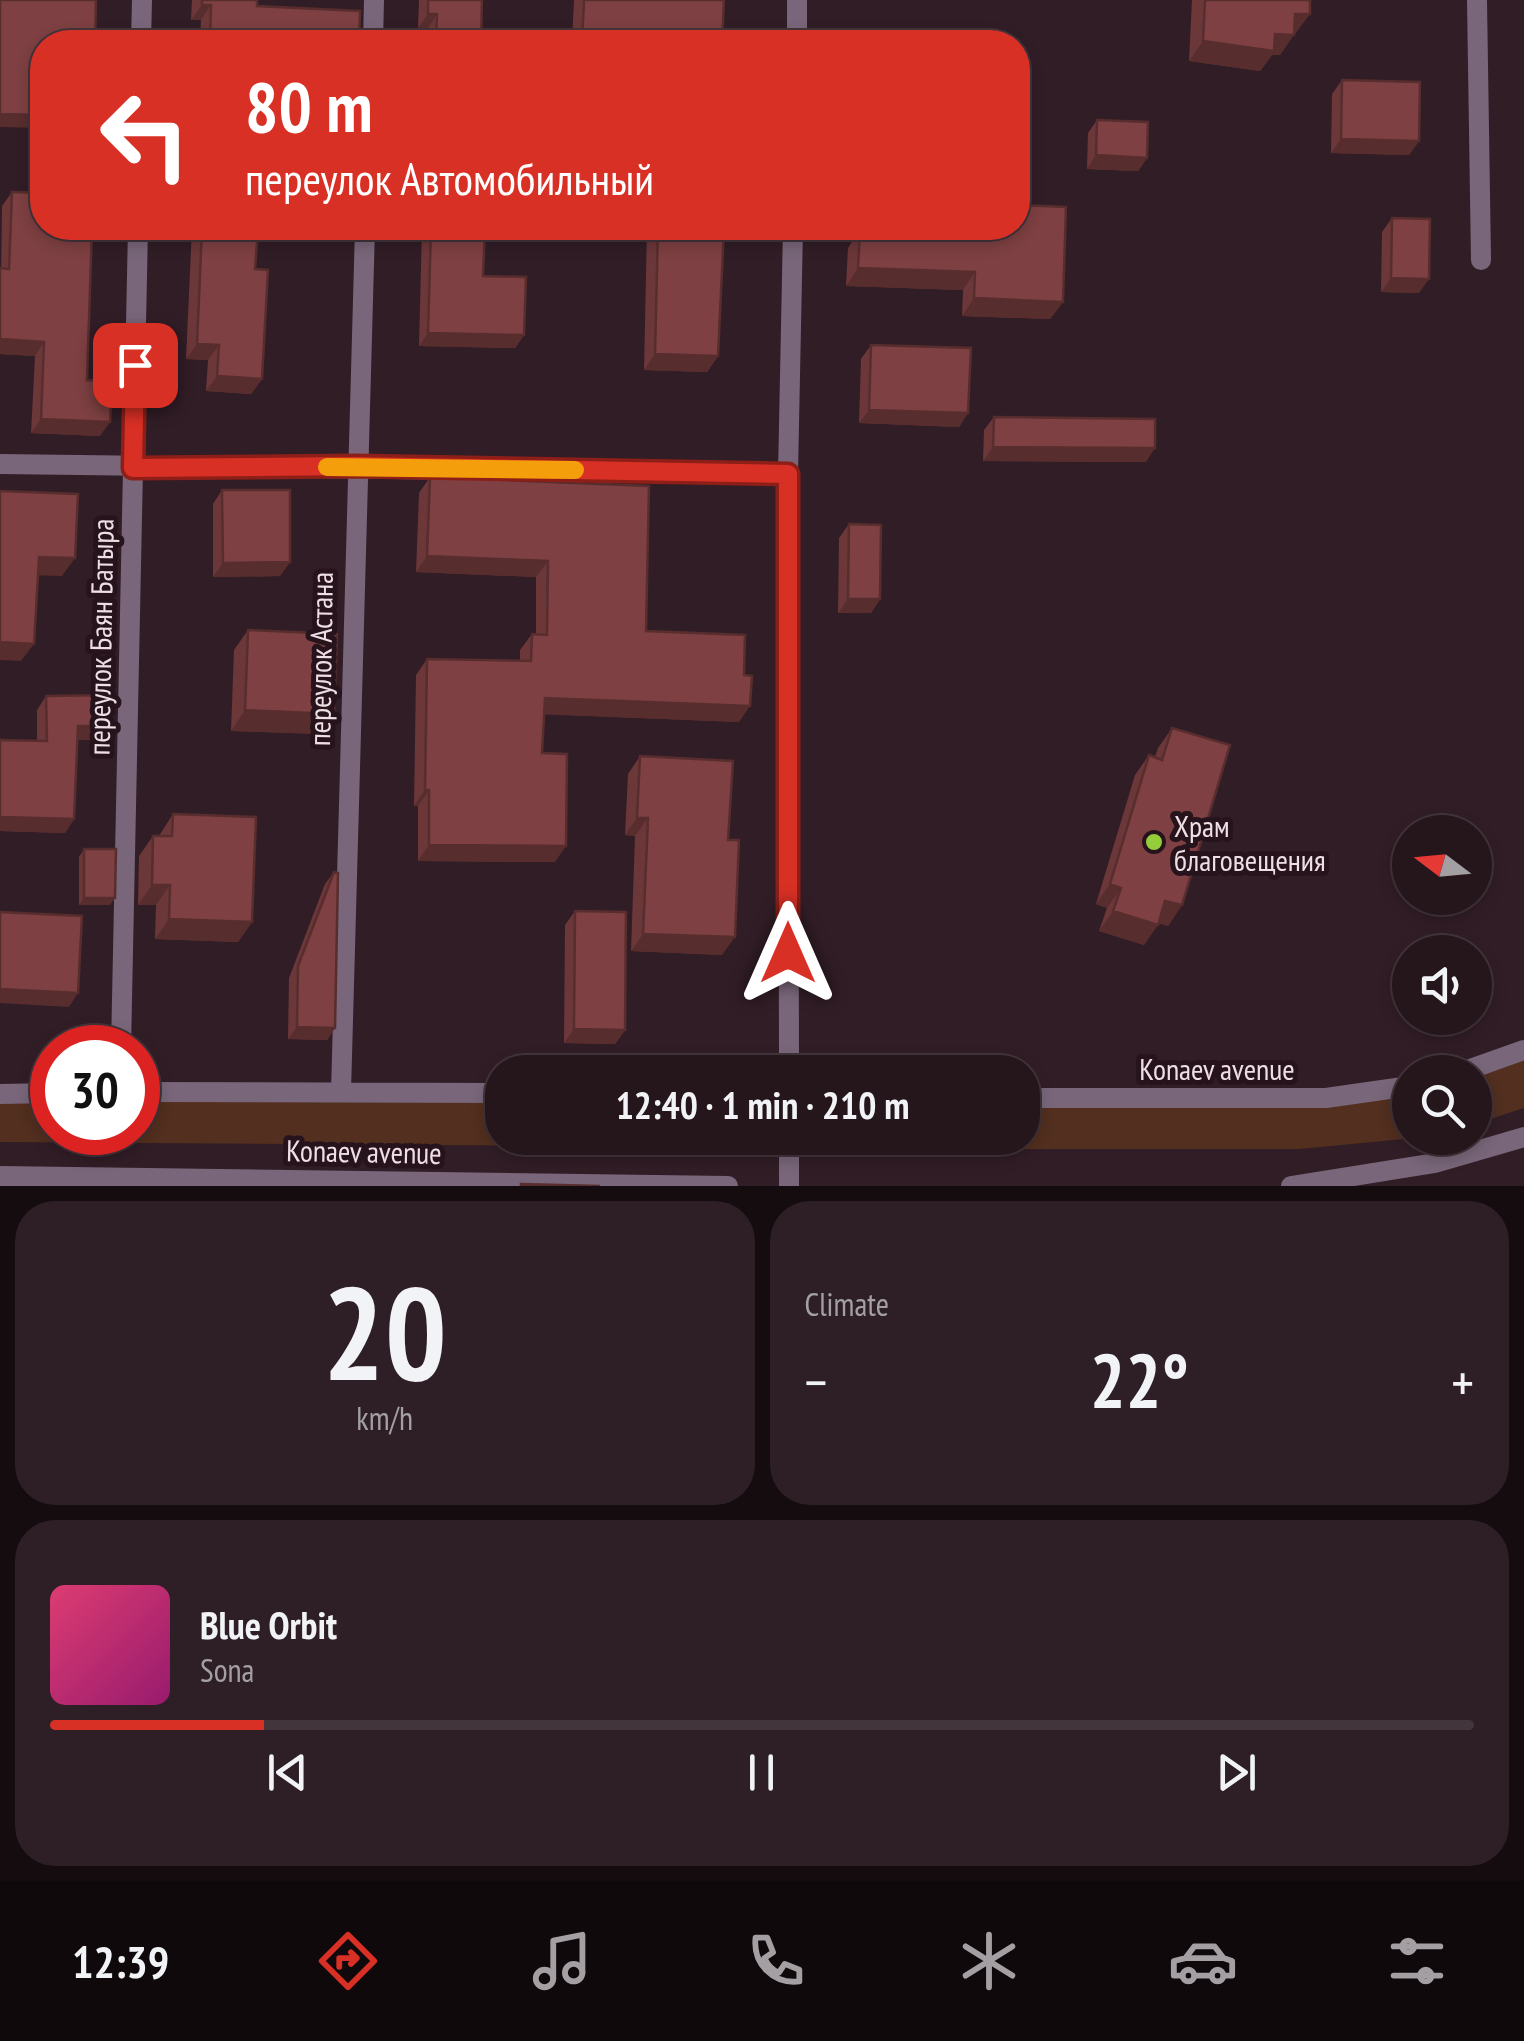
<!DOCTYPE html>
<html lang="en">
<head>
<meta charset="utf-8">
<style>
  :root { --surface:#25161c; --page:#2d1f25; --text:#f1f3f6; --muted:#a39fa3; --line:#42353b; --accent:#d93025 }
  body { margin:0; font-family:"PT Sans Narrow",sans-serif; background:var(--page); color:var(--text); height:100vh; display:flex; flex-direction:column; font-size:38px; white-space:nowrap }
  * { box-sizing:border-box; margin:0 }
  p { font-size:32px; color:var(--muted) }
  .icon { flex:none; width:55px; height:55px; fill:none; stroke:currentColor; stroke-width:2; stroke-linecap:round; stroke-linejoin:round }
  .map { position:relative; height:1186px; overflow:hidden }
  .side { display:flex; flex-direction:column; gap:15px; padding:15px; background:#140c0f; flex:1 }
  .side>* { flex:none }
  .top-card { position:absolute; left:30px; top:30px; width:1000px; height:210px; border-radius:40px; box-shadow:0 5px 15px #0003,0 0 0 2px var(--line); background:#d93025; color:#fff; overflow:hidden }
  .needle { width:65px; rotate:286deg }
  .tools { position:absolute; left:1392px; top:815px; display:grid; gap:20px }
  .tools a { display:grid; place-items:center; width:100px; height:100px; border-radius:50%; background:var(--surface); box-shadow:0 5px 15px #0003,0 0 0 2px var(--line); font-size:50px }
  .speed { position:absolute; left:30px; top:1025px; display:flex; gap:20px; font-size:50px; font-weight:700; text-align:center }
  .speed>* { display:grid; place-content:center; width:130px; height:130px; border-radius:50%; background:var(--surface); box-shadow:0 5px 15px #0003,0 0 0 2px var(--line); line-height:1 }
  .speed .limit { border:15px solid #d22; background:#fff; color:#111 }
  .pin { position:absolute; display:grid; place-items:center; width:85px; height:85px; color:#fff; margin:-42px; border-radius:20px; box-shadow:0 5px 15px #0006 }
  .me { position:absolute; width:110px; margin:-55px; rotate:0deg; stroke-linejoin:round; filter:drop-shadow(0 0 8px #0008) }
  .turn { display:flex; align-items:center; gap:35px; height:210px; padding:0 50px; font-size:45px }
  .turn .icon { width:130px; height:130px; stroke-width:2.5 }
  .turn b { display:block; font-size:70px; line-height:85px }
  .big { font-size:75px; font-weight:800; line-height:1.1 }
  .side .widget { flex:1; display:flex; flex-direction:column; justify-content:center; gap:15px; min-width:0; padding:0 35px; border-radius:40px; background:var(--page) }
  .side .dial { align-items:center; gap:0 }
  .dial b { font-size:130px; line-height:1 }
  .song { display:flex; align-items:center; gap:30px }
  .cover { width:120px; height:120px; border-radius:15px; background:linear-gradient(135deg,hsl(340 70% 55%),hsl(320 70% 35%)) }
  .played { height:10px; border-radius:5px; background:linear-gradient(90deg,var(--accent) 15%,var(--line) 15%) }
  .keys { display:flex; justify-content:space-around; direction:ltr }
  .heat { display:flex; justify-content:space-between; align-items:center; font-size:55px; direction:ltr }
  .side .tiles { flex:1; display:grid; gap:15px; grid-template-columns:1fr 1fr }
  .widget:last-child { grid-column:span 2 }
  .trip { position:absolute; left:485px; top:1055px; width:555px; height:100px; border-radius:40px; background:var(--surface); box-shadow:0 5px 15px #0003,0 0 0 2px var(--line); font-weight:800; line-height:100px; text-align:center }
  .tabs { display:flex; height:160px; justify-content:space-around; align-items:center; background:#0f090b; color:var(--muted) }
  .tabs .icon { width:70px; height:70px }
  .tabs .active { color:var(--accent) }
  .tabs b { font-size:45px; color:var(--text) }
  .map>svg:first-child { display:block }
</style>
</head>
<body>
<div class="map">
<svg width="1524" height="1186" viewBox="0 0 1524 1186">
  <rect width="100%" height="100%" fill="#311d26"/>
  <!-- green -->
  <path fill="#522f1f" d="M1524 1054V1108L1475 1124V1072Z
    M1410 1093V1138H1414L1300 1149H822L811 1146 804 1138H1022L1023 1106Z
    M0 1098H52V1132H138V1099L502 1102V1138H724L707 1147 0 1142Z"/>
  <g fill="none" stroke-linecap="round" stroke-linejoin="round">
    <!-- minor -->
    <path stroke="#79667a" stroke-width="20" d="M1477 0 1481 260
      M141 42 142 0
      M373 42 374 0
      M797 42V0
      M0 464 788 474
      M121 1048 138 228
      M789 1072 788 474 793 228
      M1462 1072 1524 1050
      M138 1092 502 1093
      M341 1092 365 228
      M0 1094 52 1093
      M1022 1098H1326L1410 1086
      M789 1138V1186
      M0 1176 728 1186
      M1291 1186 1435 1163 1524 1137"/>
  </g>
  <!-- wall -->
  <path fill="#6c3739" d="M192 0H257V6L359 41 358 42H200L201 20H191Z
    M419 0H482L481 42H427L428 28H418Z
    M574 0H724L722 42H572Z
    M1192 0H1310L1295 34H1294L1280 55H1272L1260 71 1189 61Z
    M1342 80 1419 141 1409 155 1331 153 1332 94Z
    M1097 120 1147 158 1138 171 1087 169 1088 133Z
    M12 192 87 380 100 436 31 433 35 356 0 354 2 206Z
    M1392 218 1419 293 1381 292 1382 232Z
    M192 228H258L255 269 262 379 251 394 206 391 208 360 186 359Z
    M422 228H485L483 276 524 335 515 348 419 346Z
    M647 228H724L718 356 707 372 644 370Z
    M858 228H898V234L965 236 966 228H1018L1063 302 1050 319 962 316 963 290 846 286 848 248 857 234Z
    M871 345 968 413 959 427 859 423 861 359Z
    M994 417 1146 462 983 461 984 430Z
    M430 477 646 631 739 722 544 714 542 753 555 862 418 861V806H414L416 675 427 659 520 661V650L532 634H536V577L416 572 419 493Z
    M222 490 290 562 280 576 213 577V504Z
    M849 524 880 599 871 613H838L839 538Z
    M248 630 320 734 231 731 234 650Z
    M46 696 112 726 102 740H78L74 819 65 833 0 831V740L37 741V710Z
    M1172 728 1182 905 1168 926 1158 923 1144 945 1099 931 1107 908 1096 904 1135 775 1149 755 1155 757 1158 748Z
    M640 756 728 840 722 955 631 951 635 836 625 835 628 774Z
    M173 814 252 922 238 942 155 939 156 905H138L139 856 153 836H159Z
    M84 849 110 905H79V857Z
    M334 872 335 1028 327 1040 288 1039 289 978 325 884Z
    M575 911 625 1030 615 1044 564 1043 565 925Z"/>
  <!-- shaded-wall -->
  <path fill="#582d2e" d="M202 5H211L201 20H191Z
    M428 14H437L428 28H418Z
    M1295 14H1310L1295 34H1281Z
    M1275 34 1294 35 1280 55H1272L1260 71 1189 61 1203 41Z
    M275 37 359 41 358 42H271Z
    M0 114 42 115V128L0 127Z
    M1341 139 1419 141 1409 155 1331 153Z
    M1096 155 1147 158 1138 171 1087 169Z
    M858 268 975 272 963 290 846 286Z
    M1391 278 1429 279 1419 293 1381 292Z
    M974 298 1063 302 1050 319 962 316Z
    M428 333 524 335 515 348 419 346Z
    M0 339 44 342 35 356 0 354Z
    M197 344 219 345 208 360 186 359Z
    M655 354 718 356 707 372 644 370Z
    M217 376 262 379 251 394 206 391Z
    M869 410 968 413 959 427 859 423Z
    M41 419 110 422 100 436 31 433Z
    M993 447 1155 448 1146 462 983 461Z
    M427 556 548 561 536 577 416 572Z
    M39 557 75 558 62 576 27 575Z
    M290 562 280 576 213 577 223 563Z
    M848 599H880L871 613H838Z
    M0 642 34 644 21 661 0 660Z
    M545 698 750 706 739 722 533 714Z
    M245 710 334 714 320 734 231 731Z
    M78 726H112L102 740H68Z
    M425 790H429L418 806H414Z
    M0 817 74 819 65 833 0 831Z
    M637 818H648L635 836 625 835Z
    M429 845 566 846 555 862 418 861Z
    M1110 884 1121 888 1107 908 1096 904Z
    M152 885H170L156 905H138Z
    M84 898H115L110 905H79Z
    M1165 901 1182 905 1168 926 1151 921Z
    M1113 911 1158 925 1144 945 1099 931Z
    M169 919 252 922 238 942 155 939Z
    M643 934 735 937 722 955 631 951Z
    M0 989 78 993 69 1007 0 1003Z
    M297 1027 335 1028 327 1040 288 1039Z
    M574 1029 625 1030 615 1044 564 1043Z"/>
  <!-- building -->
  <path fill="#7e4042" stroke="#582d2e" stroke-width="2.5" d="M0 0H96L95 42H42V115L0 114Z
    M202 0H257V6L360 11 359 41 275 37 274 42H210L211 5H202Z
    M428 0H482L481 42H436L437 14H428Z
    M584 0H724L722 42H582Z
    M1205 0H1310V14H1295L1294 35 1275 34 1274 51 1203 41Z
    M1342 80 1420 82 1419 141 1341 139Z
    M1097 120 1148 122 1147 158 1096 155Z
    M12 192 42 193V228H92L87 380 112 382 110 422 41 419 44 342 0 339V268L9 269Z
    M1018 205 1066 207 1063 302 974 298 975 272 858 268 860 230 869 231V228H898V234L977 237V228H1018Z
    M1392 218 1430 219 1429 279 1391 278Z
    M202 228H258L255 269 268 270 262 379 217 376 219 345 197 344Z
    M431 228H485L483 276 526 277 524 335 428 333Z
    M658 228H724L718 356 655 354Z
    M871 345 971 348 968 413 869 410Z
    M994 417 1155 419V448L993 447Z
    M430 477 649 486 646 631 745 635 744 675 752 676 750 706 545 698 542 753 567 754 566 846 429 845V790H425L427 659 531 661 532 634 547 635 548 561 427 556Z
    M222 490H290V562L223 563Z
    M0 491 78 494 75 558 39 557 34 644 0 642Z
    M849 524 881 525 880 599H848Z
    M248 630 337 634 334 714 245 710Z
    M112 695V726H78L74 819 0 817V740L47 741 46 696Z
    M1172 728 1230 745 1182 905 1165 901 1158 925 1113 911 1121 888 1110 884 1149 755 1162 760Z
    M640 756 733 761 728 840H739L735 937 643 934 648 818H637Z
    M173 814 256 817 252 922 169 919 170 885H152L153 836H172Z
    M84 849H116L115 898H84Z
    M334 872 338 873 335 1028 297 1027 298 966Z
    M575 911 626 912 625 1030 574 1029Z
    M0 912 82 916 78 993 0 989Z
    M521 1184 600 1186H521Z"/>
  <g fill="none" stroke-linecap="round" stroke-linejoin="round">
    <!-- route casing -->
    <g stroke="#8d1f18" stroke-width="25">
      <path id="route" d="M135 365 133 468 355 466 788 474V953"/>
    </g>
    <!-- route -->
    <use href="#route" stroke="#d93025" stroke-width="18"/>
    <!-- slow -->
    <path stroke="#f59e0b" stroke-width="18" d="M327 467 575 470"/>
  </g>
  <!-- markers -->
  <circle fill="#95cc3a" stroke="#27131c" stroke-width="4" cx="1154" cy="842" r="10"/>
  <g text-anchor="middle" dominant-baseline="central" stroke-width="10" stroke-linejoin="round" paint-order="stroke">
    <!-- street labels -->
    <g font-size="30" fill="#eedfe5" stroke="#27131c">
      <text transform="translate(100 637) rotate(-89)">переулок Баян Батыра</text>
      <text transform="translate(320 659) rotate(-89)">переулок Астана</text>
      <text x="1217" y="1068">Konaev avenue</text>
      <text transform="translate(364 1151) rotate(1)">Konaev avenue</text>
    </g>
    <!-- poi labels -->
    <g font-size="30" fill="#eedfe5" stroke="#27131c" text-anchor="start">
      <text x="1174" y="825">Храм<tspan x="1174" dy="34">благовещения</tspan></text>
    </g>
  </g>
</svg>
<div class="tools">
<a><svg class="needle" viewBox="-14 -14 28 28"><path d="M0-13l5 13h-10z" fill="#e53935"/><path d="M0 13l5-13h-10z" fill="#a39fa3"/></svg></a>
<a><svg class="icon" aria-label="sound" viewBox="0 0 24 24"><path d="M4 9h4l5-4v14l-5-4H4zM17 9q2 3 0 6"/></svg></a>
<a><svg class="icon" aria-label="search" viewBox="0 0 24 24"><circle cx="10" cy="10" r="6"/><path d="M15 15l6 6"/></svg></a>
</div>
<div class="speed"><div class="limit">30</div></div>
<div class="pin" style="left:135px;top:365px;background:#d93025"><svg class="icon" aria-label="arrive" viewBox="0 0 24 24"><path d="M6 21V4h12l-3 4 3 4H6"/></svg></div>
<svg class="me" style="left:788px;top:953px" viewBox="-20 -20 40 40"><path d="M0-17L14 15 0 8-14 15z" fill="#d93025" stroke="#fff" stroke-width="4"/></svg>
<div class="trip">12:40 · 1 min · 210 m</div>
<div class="top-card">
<div class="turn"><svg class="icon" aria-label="left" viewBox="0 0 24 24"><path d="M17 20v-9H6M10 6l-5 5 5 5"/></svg><div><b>80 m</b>переулок Автомобильный</div></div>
</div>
</div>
<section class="side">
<div class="tiles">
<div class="widget dial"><b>20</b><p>km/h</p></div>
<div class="widget"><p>Climate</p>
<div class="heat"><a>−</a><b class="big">22°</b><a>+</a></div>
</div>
<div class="widget">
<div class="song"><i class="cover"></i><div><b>Blue Orbit</b><p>Sona</p></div></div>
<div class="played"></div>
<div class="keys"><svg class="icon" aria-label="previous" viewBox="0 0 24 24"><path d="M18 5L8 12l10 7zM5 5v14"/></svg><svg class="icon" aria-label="pause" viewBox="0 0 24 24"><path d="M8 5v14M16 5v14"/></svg><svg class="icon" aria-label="next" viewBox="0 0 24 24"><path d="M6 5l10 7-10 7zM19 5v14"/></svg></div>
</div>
</div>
</section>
<nav class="tabs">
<b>12:39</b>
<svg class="icon active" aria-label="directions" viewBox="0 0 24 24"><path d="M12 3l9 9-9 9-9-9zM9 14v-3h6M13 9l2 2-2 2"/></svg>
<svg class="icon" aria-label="music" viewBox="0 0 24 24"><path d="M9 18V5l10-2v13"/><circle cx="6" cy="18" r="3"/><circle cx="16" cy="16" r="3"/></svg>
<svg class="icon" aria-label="phone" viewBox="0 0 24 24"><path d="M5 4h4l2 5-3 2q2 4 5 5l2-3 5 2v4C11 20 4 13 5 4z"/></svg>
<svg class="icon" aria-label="climate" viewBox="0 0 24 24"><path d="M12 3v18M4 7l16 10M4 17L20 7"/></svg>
<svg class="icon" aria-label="car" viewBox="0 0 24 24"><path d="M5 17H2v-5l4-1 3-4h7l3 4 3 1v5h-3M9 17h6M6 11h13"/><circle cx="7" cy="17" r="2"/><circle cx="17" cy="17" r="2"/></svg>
<svg class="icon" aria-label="filters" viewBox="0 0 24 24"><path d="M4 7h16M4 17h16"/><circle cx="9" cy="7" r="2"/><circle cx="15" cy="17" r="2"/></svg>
</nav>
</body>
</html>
